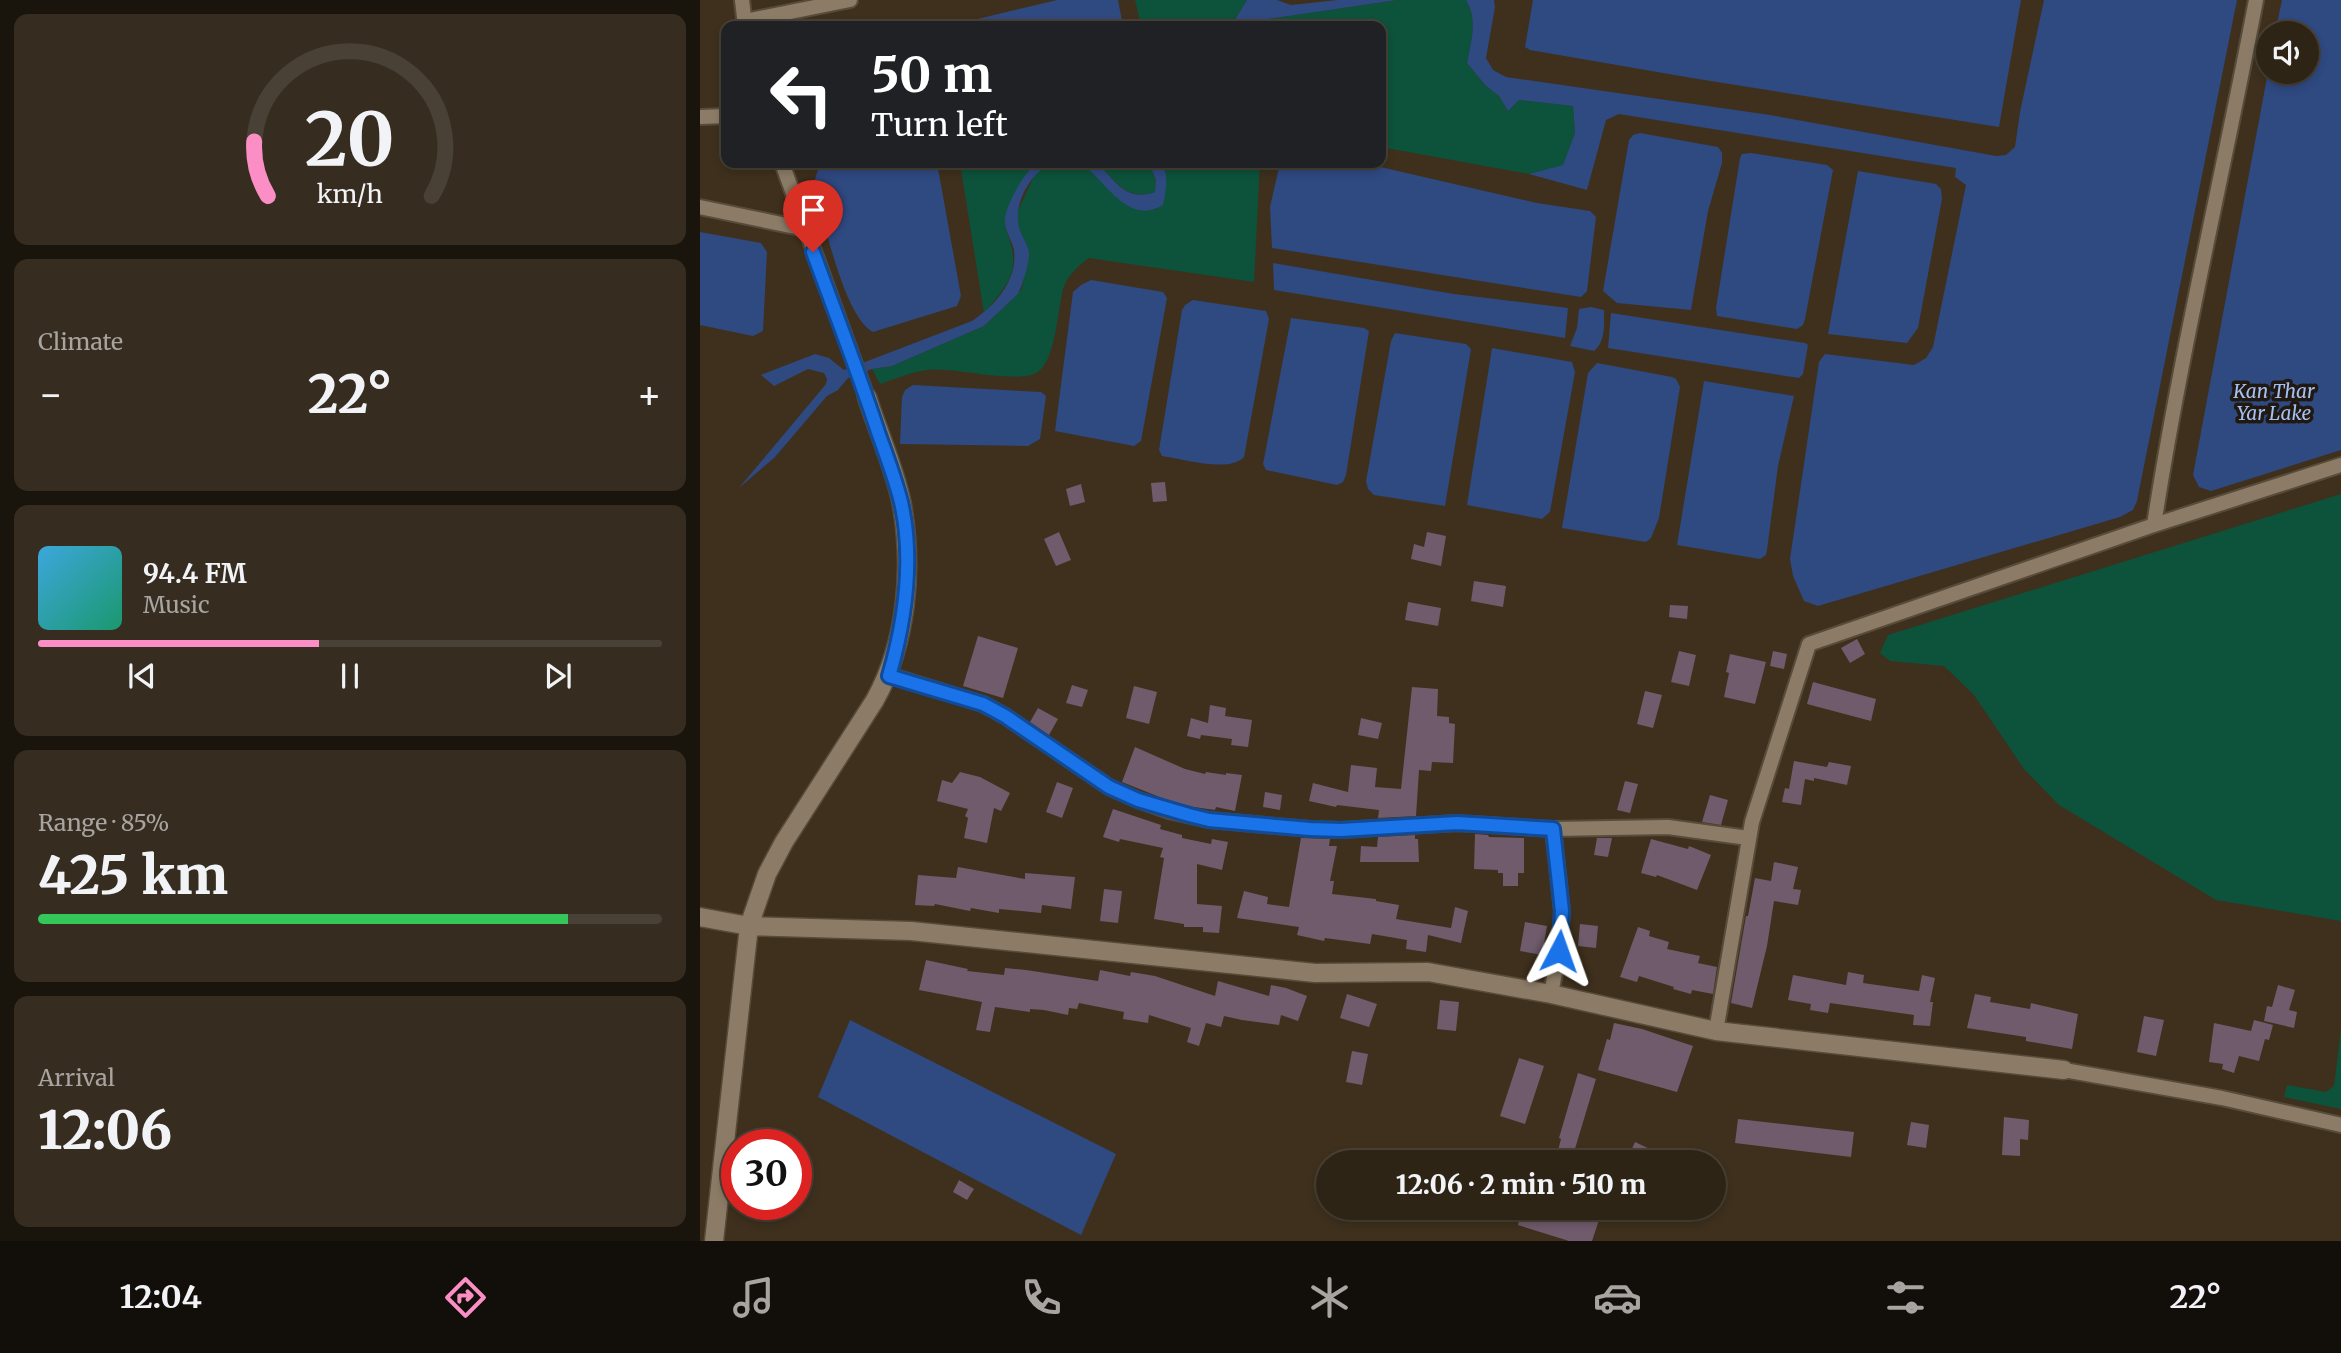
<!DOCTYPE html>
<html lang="en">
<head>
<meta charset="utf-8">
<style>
  :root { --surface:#2e2416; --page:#362c1f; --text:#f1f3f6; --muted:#a7a4a1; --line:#494135; --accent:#fb8fc5 }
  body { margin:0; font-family:Merriweather,serif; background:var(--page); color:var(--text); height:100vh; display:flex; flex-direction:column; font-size:26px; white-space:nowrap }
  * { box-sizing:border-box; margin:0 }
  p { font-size:23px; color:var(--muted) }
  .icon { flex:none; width:38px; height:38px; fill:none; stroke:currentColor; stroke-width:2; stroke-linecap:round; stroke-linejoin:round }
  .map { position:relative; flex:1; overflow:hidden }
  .sheet { display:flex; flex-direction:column; gap:14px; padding:14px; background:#19140c; width:700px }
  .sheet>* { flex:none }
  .top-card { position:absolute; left:21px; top:21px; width:665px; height:147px; border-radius:14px; box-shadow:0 4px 10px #0003,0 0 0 2px var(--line); background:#202124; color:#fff; overflow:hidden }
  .tools { position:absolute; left:1556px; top:21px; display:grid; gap:14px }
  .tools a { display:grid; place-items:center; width:63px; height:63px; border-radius:50%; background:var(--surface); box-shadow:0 4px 10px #0003,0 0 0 2px var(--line); font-size:35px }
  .speed { position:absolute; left:21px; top:1129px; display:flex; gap:14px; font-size:35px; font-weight:700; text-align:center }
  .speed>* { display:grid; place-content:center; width:91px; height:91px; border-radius:50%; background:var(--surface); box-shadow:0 4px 10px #0003,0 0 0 2px var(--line); line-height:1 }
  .speed .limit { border:10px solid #d22; background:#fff; color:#111 }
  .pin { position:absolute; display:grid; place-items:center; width:60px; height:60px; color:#fff; margin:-72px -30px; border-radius:50% 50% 50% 0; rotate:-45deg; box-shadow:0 0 7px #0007 }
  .pin .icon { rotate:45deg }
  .me { position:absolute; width:77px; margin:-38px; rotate:4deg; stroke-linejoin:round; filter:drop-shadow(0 0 5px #0008) }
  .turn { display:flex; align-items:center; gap:24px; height:147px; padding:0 35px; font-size:32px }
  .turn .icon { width:91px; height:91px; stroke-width:2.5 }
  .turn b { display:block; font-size:49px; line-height:60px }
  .big { font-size:52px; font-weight:800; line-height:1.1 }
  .sheet .card { flex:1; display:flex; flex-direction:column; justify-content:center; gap:10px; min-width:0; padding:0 24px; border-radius:14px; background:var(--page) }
  .sheet .dial { align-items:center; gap:0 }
  .dial svg { height:182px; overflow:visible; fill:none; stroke:var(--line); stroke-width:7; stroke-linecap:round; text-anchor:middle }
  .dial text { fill:var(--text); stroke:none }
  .song { display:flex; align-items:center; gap:21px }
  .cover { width:84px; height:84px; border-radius:10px; background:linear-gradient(135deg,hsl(200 70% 55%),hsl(160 70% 35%)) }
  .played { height:7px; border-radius:4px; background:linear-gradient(90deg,var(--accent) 45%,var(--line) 45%) }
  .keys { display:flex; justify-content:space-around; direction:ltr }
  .heat { display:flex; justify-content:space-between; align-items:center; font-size:38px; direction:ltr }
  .charge { height:10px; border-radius:5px; background:linear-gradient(90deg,#34c759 85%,var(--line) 0) }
  .trip { position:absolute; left:616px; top:1150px; width:410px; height:70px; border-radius:35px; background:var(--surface); box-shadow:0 4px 10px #0003,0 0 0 2px var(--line); font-weight:800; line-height:70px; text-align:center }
  .tab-bar { display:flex; height:112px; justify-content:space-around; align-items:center; background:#120e09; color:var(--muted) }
  .tab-bar .icon { width:49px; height:49px }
  .tab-bar .on { color:var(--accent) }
  .tab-bar b { font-size:32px; color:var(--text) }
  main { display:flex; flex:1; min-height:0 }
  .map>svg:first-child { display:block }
</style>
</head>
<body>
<main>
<section class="sheet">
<div class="card dial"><svg viewBox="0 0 100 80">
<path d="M14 69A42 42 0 1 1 86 69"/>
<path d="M14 69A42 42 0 0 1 8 45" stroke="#fb8fc5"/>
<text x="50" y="56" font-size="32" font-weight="700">20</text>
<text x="50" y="72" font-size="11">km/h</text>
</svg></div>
<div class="card"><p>Climate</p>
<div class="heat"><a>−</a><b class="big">22°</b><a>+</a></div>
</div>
<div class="card">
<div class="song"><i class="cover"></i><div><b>94.4 FM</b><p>Music</p></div></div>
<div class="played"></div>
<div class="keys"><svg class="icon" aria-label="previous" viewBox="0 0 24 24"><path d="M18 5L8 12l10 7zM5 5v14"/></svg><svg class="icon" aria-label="pause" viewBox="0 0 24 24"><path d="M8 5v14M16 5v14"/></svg><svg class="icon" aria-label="next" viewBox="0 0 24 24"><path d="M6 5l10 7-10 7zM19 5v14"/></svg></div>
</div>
<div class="card"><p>Range · 85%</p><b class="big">425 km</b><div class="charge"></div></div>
<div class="card"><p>Arrival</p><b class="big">12:06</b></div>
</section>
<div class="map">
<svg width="1641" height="1241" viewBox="0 0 1641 1241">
  <rect width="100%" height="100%" fill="#3e301d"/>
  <!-- green -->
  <path fill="#0d523b" d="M435 0H547L531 26H441Z
    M697 0H766C778 20 771 41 767 63L786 86 799 96 808 111 819 100 873 106 875 133 863 166 829 174 681 147V26H557L560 22 569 19Z
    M260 163H336L329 168 306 229C322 270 310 282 284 313Z
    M351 163H381L456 210 466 169 462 163H560L554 282 389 258C379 265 369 274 364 286 357 307 357 365 334 374 308 383 255 367 227 370 211 372 195 379 180 384L172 369 192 366 284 326 318 294 322 288 329 251 319 230 316 215 334 176 341 168Z
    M397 163H449L456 180 455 192C425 201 416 181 397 163Z
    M1641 494V921L1516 900 1359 805 1324 769 1274 695 1244 666 1190 661 1180 653 1188 635Z
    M1641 1029V1109L1584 1097 1587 1085 1626 1092 1634 1086Z"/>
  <!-- water -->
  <path fill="#2f4981" d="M357 0H418L423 26H263L265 22Z
    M547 0H577L591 5 638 0H697L569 19 560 22 557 26H531Z
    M766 0H794L795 7 786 58 793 70 806 77 1070 115 1296 156 1306 155 1315 147 1320 112 1344 0H1537L1437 501 1433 510 1420 517 1118 606 1104 601 1093 576 1090 559 1119 362 1125 354 1214 365 1226 358 1233 347 1266 185 1255 177 1256 168 919 114 906 120 887 190 829 174 863 165 875 133 873 106 819 100 808 111 799 96 786 86 767 63C771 41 778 20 766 0Z
    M833 0H1321L1299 127 992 78 830 50 825 47Z
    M1582 0H1641V450L1511 491 1499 487 1493 475 1568 72H1606V33H1575Z
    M940 133 1018 147 1022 153V163L1008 211 991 310 917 303 903 291 929 140 933 135Z
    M1051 153 1127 165 1133 170 1105 319 1103 325 1097 329 1017 316 1016 308 1040 158 1042 154Z
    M142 163H237L261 296 257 306 173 332C143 316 123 216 114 182L118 170Z
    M336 163H351C331 173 313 203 319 227 321 236 328 244 329 252 330 261 322 287 318 294L284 326 192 366 172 369 148 378 138 390 127 396 75 457 39 488 126 384 127 379 124 373 108 369 74 386 61 375 115 354 129 358 144 370 272 321C295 306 318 280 314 250 312 240 304 230 305 219 306 204 325 172 336 163Z
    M381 163H397C416 181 425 202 455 192L456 180 449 163H462C469 176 466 191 463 205 428 227 404 179 381 163Z
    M580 163H663L837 203 890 211 896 217 887 291 881 297 572 248 570 207Z
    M1158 171 1236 184 1241 189 1242 199 1218 328 1207 343 1128 334Z
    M0 232 61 243 67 252 63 331 53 336 0 325Z
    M573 263 754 294 868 308 865 338 574 290Z
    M391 280 463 292 467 298 441 441 434 446 355 431 373 292 381 285Z
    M493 300 566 311 569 319 544 457C530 473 483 459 462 456L459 450 482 310 485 305Z
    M891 307 904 310C904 324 906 341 894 351L870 346 877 328 879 309Z
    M911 313 1105 343 1108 345 1103 374 1099 378 908 348Z
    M591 318 664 328 669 331 646 475 643 482 637 485 566 470 563 464Z
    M695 333 766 344 771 349 745 506 674 495 668 489 666 481 691 341Z
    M792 348 872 362 875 372 850 512 842 519 767 505Z
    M897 363 972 377 976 379 980 387 959 518 951 538 946 542 862 528 888 373Z
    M1004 381 1094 396 1078 466 1067 550 1066 555 1060 559 977 545Z
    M213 385 341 392 346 396 340 439 328 446 200 444 202 397 205 390Z
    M150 1020 416 1154 381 1235 118 1097Z"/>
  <!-- building -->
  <path fill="#6f5b6c" d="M465 482 467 501 453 502 451 483Z
    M381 484 385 502 370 506 366 489Z
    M359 532 371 560 356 566 344 539Z
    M727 532 746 536 741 566 711 559 714 544 724 547Z
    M774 581 806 586 803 607 771 601Z
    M708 602 741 608 738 626 705 620Z
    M970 605 988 606 987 619 969 617Z
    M278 636 318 648 303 698 263 686Z
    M1157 639 1165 654 1150 663 1141 648Z
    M979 651 996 655 989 686 971 682Z
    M1073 651 1087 654 1084 669 1070 666Z
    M1030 654 1066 662 1055 704 1024 697 1029 673 1026 672Z
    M1113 682 1176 699 1171 721 1107 704Z
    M372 685 388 690 382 707 366 703Z
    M434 686 457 692 449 724 426 718Z
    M712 687 738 689 737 716 749 717V723L755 724 753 763 732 762 731 771 719 770 716 816 678 818 679 810 637 805 636 807 609 801 613 783 648 792 651 765 677 768 675 787 701 789Z
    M945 691 962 695 953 728 937 724Z
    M510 705 526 708 525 716 552 720 548 747 531 745 532 739 501 735 500 739 487 736 491 718 508 723Z
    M338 708 358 719 349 735 330 722Z
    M661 718 682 723 678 739 658 735Z
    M435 747 485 769 505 774 506 772 526 775V773L542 775 535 811 516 807 515 810 494 807 472 802 422 782Z
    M1094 761 1127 767 1129 762 1151 766 1147 785 1114 778V781L1105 779 1101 805 1082 802 1085 788 1089 789Z
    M260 772 280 777 310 793 301 811 294 808 287 843 264 838 268 818 265 816 268 809 237 801 242 780 252 783Z
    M925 781 938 784 930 813 917 810Z
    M357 782 373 788 362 818 346 812Z
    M565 792 582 795 580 810 563 807Z
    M1010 795 1028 800 1021 825 1002 822Z
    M413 809 461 825 460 829 482 835V838L511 844 512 839 528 842 522 870 497 864V904L522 906 519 933 503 932V927H484V924L454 919 464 858 460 857 463 848 420 839 419 842 403 837Z
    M775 834 788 835 789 837 824 838V873H818V886H803V873H798V870L774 869Z
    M715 835V839H718L719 862H660L661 846 677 847 678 837Z
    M601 838 630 839 629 846H637L630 881H634L632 894 676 899V901L699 905 696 919 751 928 755 907 768 911 761 943 728 935 726 952 706 949 707 940 672 934 670 944 625 938 624 941 597 935 599 927 537 918 544 891 568 897 567 904 589 907Z
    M897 838H912L908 857 894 855Z
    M951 839 988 849 989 846 1011 855 997 890 957 875 956 877 941 873Z
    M1074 862 1098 867 1093 889 1101 890 1098 905 1074 901 1067 946 1052 1008 1031 1003 1046 916H1048L1055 878 1071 881Z
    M258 867 325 879V873L375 877 371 909 342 905 341 913 299 909V913L271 908 270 911 235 904 234 906 215 905 218 875 256 878Z
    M404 889 422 891 418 923 400 921Z
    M825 922 847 926 842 955 820 951Z
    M880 924 898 926 896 948 878 946Z
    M938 927 950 931 949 936 969 942 967 949 1000 956 998 963 1017 967 1013 994 992 990 991 994 973 989 974 987 939 976 937 982 920 977Z
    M226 960 268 969 267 971 304 975 305 968 326 970 398 981 400 970 430 976 431 972 455 976 515 996 518 981 569 996 571 985 586 988 607 996 598 1021 581 1015 579 1025 542 1020 524 1016 521 1027 506 1023 499 1046 487 1042 491 1028 449 1015 448 1023 423 1019 424 1012 379 1003 377 1009 369 1008 368 1015 344 1010 330 1009V1012L295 1007 290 1032 276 1030 282 1002 219 990Z
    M1148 972 1164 975 1163 983 1219 991 1222 975 1235 978 1230 1002H1233L1230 1026 1213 1025 1214 1015 1130 1003 1128 1013 1110 1010 1111 1004 1088 1000 1093 975 1146 985Z
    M1578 985 1595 990 1589 1010 1597 1012 1594 1028 1564 1021 1567 1006 1572 1007Z
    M647 994 677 1004 669 1027 640 1018Z
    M1275 994 1291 997 1290 1002 1330 1009 1331 1003 1378 1014 1372 1049 1326 1041V1037L1267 1028Z
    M740 1000 759 1002 756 1031 737 1029Z
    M1444 1016 1464 1020 1456 1056 1437 1052Z
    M1554 1020 1573 1025 1569 1040 1565 1039 1559 1061 1539 1056 1534 1073 1522 1069 1523 1064 1509 1062 1514 1023 1551 1031Z
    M914 1023 942 1029 993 1046 977 1092 898 1070 907 1039 910 1040Z
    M652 1051 668 1054 662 1085 646 1082Z
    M819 1058 844 1066 825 1124 800 1116Z
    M878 1073 896 1079 871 1162H855L861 1139 859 1138Z
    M1304 1117 1329 1120 1328 1140 1320 1139V1156L1302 1155Z
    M1038 1119 1154 1132 1151 1157 1035 1143Z
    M1211 1122 1229 1125 1226 1148 1207 1145Z
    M935 1142 954 1151 949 1162H926Z
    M259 1180 274 1189 267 1200 253 1192Z
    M788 1208H903L892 1241H869L818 1225 819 1220 788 1212Z"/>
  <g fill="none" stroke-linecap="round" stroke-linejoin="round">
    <!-- minor casing -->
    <g stroke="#574b3a" stroke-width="18">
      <path id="minor" d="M42 0 45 26
        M45 21 150 0
        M0 117 26 116
        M82 163 167 397
        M0 207 105 229
        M1454 525C1481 349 1523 175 1556 0
        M189 675 283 704 305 716 409 787 438 800 469 811 509 820 610 829 641 830 757 823 853 829 968 827 1048 838
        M851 994 859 952 862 911 853 829
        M1016 1031 1052 822 1109 644 1454 525 1641 465
        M1364 1070 1522 1098 1641 1125"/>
    </g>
    <!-- tertiary casing -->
    <g stroke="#574b3a" stroke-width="21">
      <path id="tertiary" d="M0 917 49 926 211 931 615 973 728 972 851 994 1016 1031 1364 1070
        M14 1241 49 926 67 874 84 842 175 700C207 642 213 570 202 505 195 469 178 432 167 397"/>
    </g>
    <!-- minor -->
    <use href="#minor" stroke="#8c7c67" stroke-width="14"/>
    <!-- tertiary -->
    <use href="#tertiary" stroke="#8c7c67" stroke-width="18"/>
  </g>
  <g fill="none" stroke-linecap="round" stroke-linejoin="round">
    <!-- route casing -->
    <g stroke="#114b97" stroke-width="18">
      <path id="route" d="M113 252C135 312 158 371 178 432 186 455 195 478 201 502 214 559 205 621 189 676L283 704 305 716 409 787 438 800 489 815 509 820 610 829 641 830 757 823 853 829 862 911 859 951"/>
    </g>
    <!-- route -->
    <use href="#route" stroke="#1a73e8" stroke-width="12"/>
  </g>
  <g text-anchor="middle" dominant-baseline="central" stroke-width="7" stroke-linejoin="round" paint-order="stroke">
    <!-- water labels -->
    <g font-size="19" font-style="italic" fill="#a7c0f3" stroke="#201911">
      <text x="1574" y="391">Kan Thar<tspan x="1574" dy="22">Yar Lake</tspan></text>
    </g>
  </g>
</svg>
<div class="tools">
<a><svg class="icon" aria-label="sound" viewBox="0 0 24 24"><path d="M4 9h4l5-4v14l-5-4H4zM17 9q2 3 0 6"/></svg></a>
</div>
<div class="speed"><div class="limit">30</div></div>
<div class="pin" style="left:113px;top:252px;background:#d93025"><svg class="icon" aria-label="arrive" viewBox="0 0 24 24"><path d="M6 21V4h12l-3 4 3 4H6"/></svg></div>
<svg class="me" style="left:859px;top:951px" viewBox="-20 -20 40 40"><path d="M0-17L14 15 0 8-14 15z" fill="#1a73e8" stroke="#fff" stroke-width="4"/></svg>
<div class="trip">12:06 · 2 min · 510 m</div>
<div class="top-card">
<div class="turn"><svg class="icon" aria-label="left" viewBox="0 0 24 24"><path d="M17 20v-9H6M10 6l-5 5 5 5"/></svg><div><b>50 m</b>Turn left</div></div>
</div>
</div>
</main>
<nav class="tab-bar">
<b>12:04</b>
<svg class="icon on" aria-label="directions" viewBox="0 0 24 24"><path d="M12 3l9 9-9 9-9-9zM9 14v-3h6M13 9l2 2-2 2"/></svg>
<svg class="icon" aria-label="music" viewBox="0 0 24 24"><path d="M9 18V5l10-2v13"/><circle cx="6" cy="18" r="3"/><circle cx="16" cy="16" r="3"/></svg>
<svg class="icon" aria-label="phone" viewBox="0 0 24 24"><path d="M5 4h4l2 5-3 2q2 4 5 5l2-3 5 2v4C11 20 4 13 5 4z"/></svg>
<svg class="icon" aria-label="climate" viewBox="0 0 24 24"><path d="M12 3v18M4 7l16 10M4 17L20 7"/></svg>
<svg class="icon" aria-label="car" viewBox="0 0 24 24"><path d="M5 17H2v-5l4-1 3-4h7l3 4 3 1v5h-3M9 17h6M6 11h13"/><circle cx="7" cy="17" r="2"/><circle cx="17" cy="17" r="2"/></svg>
<svg class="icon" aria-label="filters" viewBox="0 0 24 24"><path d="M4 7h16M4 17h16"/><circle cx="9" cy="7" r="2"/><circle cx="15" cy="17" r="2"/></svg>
<b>22°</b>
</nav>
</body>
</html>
